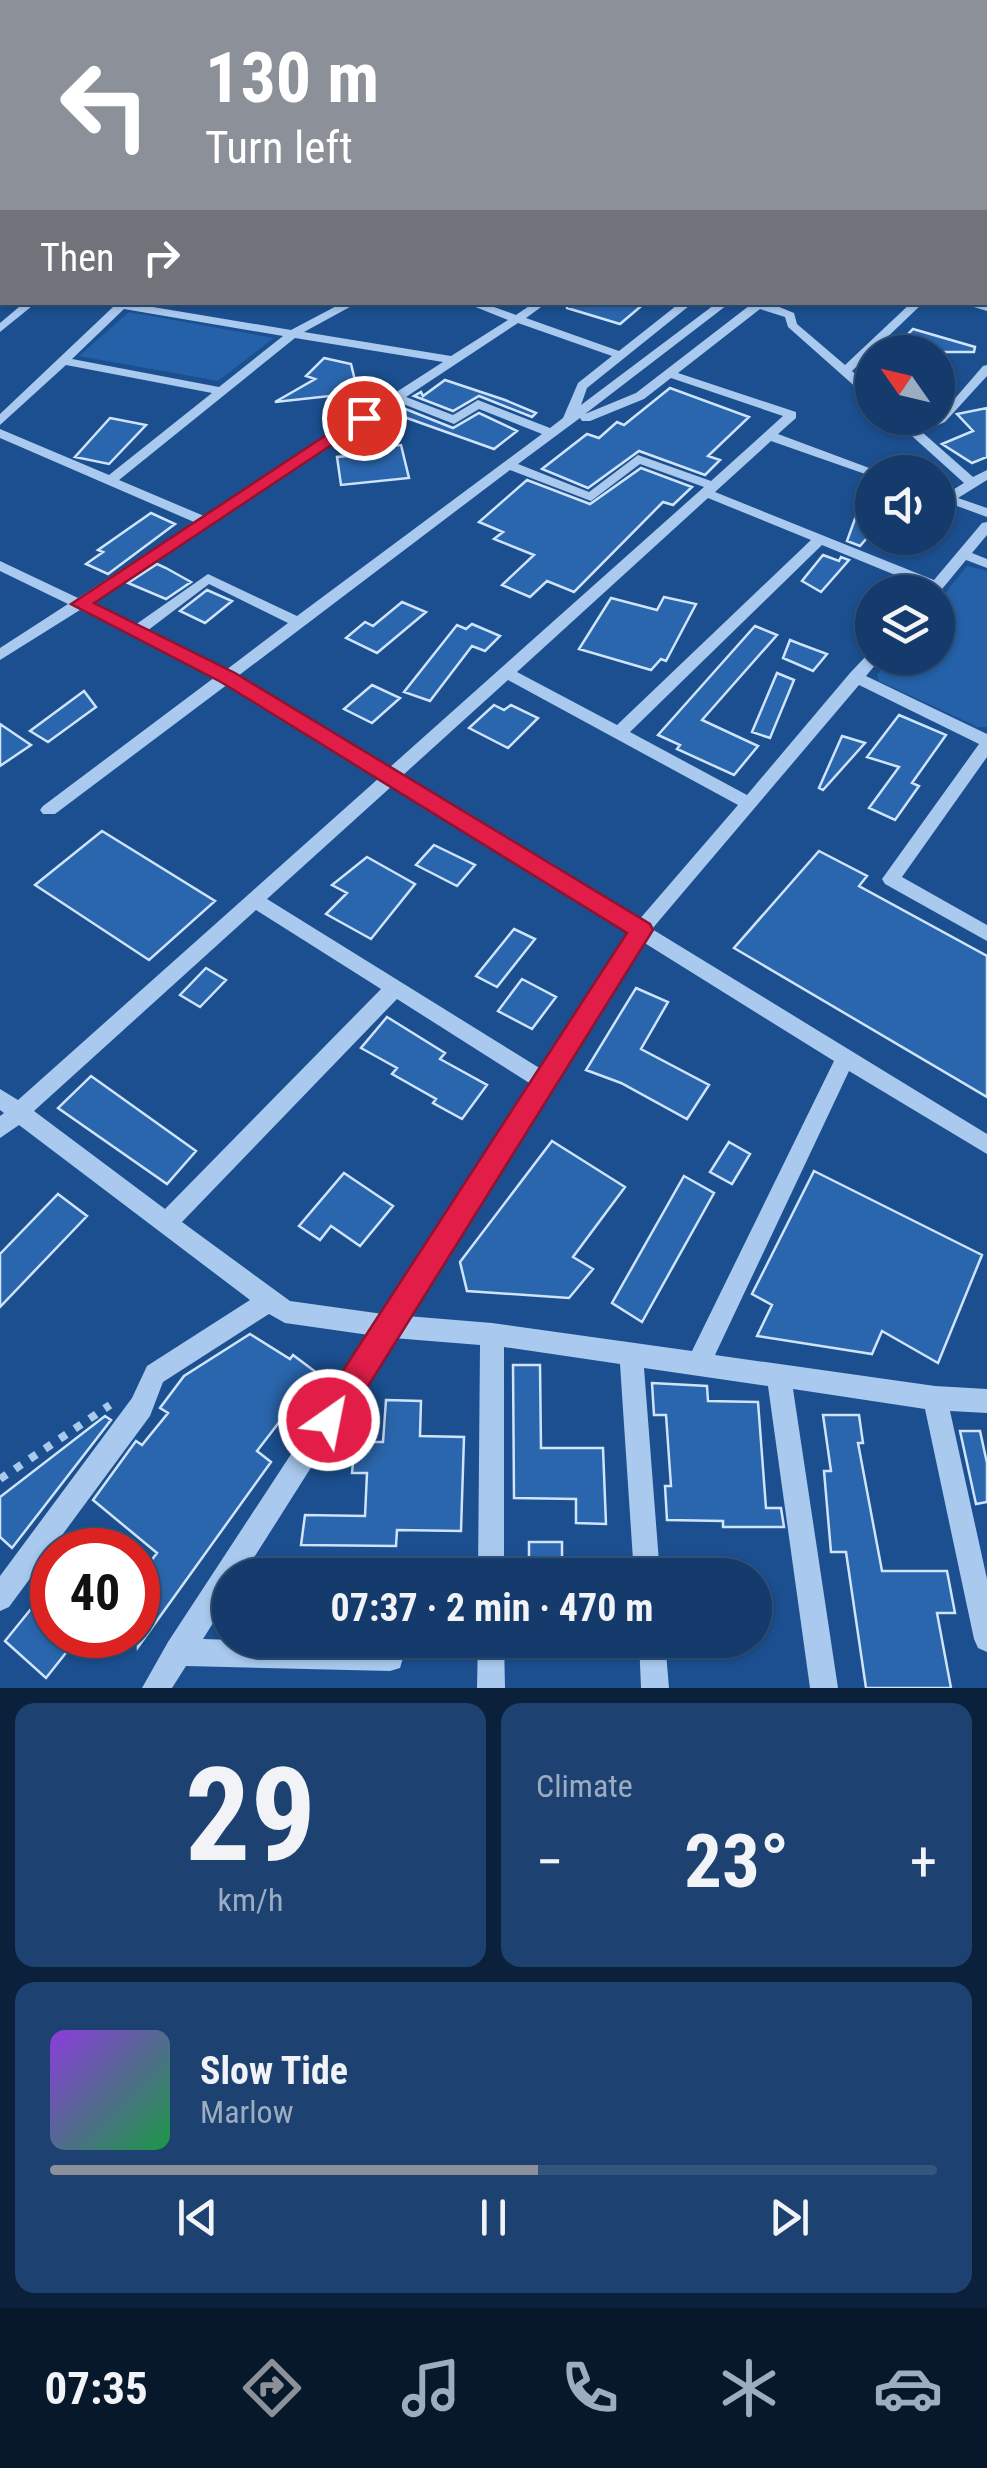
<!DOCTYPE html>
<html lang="en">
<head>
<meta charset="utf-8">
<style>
  :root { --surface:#143b6b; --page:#1d4271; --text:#f1f3f6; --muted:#9dadc1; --line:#33557e; --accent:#8c9099 }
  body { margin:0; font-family:"Roboto Condensed",sans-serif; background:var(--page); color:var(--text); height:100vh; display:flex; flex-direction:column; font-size:38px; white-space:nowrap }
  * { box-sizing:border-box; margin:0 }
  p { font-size:32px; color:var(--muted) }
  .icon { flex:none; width:55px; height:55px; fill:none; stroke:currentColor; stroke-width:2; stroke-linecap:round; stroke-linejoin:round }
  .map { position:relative; height:1688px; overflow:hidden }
  .side { display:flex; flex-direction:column; gap:15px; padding:15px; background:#0b203b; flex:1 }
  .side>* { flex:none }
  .top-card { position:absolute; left:0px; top:0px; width:988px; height:305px; box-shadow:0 2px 8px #0004,0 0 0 2px var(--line); background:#8c9099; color:#fff; overflow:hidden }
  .needle { width:65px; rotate:304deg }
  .fabs { position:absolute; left:855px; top:335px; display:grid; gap:20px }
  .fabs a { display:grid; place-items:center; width:100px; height:100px; border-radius:50%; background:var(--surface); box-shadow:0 2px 8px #0004,0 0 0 2px var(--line); font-size:50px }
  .speed { position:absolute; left:30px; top:1528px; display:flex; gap:20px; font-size:50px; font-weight:700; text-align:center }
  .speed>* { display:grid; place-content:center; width:130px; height:130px; border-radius:50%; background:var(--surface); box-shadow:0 2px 8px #0004,0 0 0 2px var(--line); line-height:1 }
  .speed .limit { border:15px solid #d22; background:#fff; color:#111 }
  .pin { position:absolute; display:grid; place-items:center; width:85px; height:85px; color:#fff; margin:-42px; border:5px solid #fff; border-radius:50%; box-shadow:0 2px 10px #0007 }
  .me { position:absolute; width:110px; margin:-55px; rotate:33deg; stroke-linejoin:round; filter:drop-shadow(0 0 8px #0008) }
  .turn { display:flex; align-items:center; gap:35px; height:210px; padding:0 40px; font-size:45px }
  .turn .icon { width:130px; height:130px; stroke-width:2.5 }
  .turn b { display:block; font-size:70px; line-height:85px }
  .then { display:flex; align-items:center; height:95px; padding:0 40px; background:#0003; gap:20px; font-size:38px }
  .big { font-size:75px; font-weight:700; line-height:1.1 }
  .side .card { flex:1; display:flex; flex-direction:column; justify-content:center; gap:15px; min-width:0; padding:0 35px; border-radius:20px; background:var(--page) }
  .side .dial { align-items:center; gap:0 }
  .dial b { font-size:130px; line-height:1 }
  .song { display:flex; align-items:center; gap:30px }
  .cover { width:120px; height:120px; border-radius:15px; background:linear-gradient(135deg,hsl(270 70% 55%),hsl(140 70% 35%)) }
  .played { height:10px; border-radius:5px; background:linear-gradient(90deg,var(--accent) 55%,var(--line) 55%) }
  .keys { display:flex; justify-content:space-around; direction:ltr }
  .heat { display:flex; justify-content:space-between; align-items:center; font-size:55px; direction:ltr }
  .side .tiles { flex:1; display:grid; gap:15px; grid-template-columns:1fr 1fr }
  .card:last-child { grid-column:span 2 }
  .trip { position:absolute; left:212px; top:1558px; width:560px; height:100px; border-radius:50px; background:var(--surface); box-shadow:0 2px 8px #0004,0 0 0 2px var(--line); font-weight:700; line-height:100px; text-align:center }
  .tabs { display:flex; height:160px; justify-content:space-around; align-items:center; background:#08182b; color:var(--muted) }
  .tabs .icon { width:70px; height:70px }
  .tabs .selected { color:var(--accent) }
  .tabs b { font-size:45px; color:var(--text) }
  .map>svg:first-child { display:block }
</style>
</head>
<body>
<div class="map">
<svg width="987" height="1688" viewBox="0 0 987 1688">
  <rect width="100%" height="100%" fill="#1b4f8f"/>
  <!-- green -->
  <path fill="#2461a8" d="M129 312 274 338 218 381 79 356Z
    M967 566 987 571V727H978L879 681 877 675 891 658H938V602Z"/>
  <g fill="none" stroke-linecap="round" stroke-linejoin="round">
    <!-- stream -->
    <path stroke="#9cc4f0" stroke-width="4" d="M825 0 862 2
      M222 2 237 0"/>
  </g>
  <!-- building -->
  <path fill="#2a66ad" stroke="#cfe3fa" stroke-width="2.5" d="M567 302H646L620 324 567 308Z
    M913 329 975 347 974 352H891Z
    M324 358 351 364 358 393 275 402 315 379 306 376Z
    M445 380 505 400 536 413 532 417 479 396 453 411 414 396 421 392 423 396Z
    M670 388 749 417 708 456 720 460 705 475 639 451 588 488 542 469 587 434 599 438 617 422 624 425Z
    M398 406 453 428 479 413 517 431 494 449 390 412Z
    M987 408V457L972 463 942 444 973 431 957 414Z
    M110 418 146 425 109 464 75 457Z
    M401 445 409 478 341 485 337 457 382 453 381 447Z
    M641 468 692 487 673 505 663 502 574 592 547 581 530 597 502 585 534 555 494 539 503 532 479 522 527 480 590 504Z
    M151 513 175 524 108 574 86 564 103 552 98 550Z
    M856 516 872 519V532L860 546 847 541Z
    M823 555 839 561 841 557 849 560 821 592 802 581Z
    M157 564 166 568 191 582 166 599 128 583Z
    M207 590 232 601 205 623 180 611Z
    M664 597 696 604 666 661 661 659 651 670 579 649 611 598 657 610Z
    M402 602 426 612 377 653 346 638 365 622 373 626Z
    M472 624 500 636 485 651 472 646 430 701 404 692 457 625 466 629Z
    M755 626 777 635 702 720 758 746 734 775 677 749 680 745 658 735Z
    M790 640 800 644 827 654 813 671 783 658Z
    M777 673 794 680 770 738 752 732Z
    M372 685 400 698 372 723 344 709Z
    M84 691 96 707 48 742 30 731Z
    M494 705 504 710 511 705 538 718 508 748 469 728Z
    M899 715 946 735 912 783 919 786 895 820 869 808 899 767 867 757Z
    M0 724 31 745 0 766Z
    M842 736 865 743 823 790 819 788Z
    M102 831 215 901 149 960 35 885Z
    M434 845 475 865 457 886 416 865Z
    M819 851 867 876 859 886 987 956V1097L734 948Z
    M367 857 415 884 371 939 326 914 347 893 332 885Z
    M514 929 535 939 497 987 476 976Z
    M206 968 226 980 200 1007 180 995Z
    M522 979 556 997 532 1029 498 1011Z
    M636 988 668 1002 641 1049 709 1085 687 1119 621 1083 586 1070Z
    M387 1017 445 1053 440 1059 487 1085 462 1119 433 1103 436 1099 392 1074 397 1068 361 1048Z
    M91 1076 196 1151 167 1184 58 1108Z
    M552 1141 625 1187 573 1257 593 1269 569 1298 467 1291 460 1262Z
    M729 1142 750 1154 732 1184 710 1172Z
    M814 1171 982 1255 938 1363 882 1331 872 1354 757 1336 772 1305 752 1294Z
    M344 1173 393 1206 360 1246 331 1226 320 1240 299 1226Z
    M684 1176 714 1193 642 1322 612 1303Z
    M58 1194 87 1216 0 1307V1254Z
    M250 1334 290 1359 293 1355 317 1373 257 1451 271 1462 138 1647V1578L157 1553 93 1500 136 1441 142 1445 168 1413 160 1408 184 1376Z
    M513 1365H540L541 1448H603L606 1524 576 1523V1499L514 1498Z
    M652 1383 707 1386 708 1401 758 1402 766 1508H781L784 1527H723V1521L667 1520 665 1486H671L666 1415H654Z
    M386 1400 421 1401 420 1436 464 1437 461 1531 397 1530 396 1546 301 1545 305 1515 365 1516 367 1473H352L355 1442H383Z
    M823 1415H859L863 1443H858L882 1571H947L955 1613H937L951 1688H866L846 1552H831L824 1471H831Z
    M105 1416 111 1420 12 1548 0 1537V1497Z
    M960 1431H980L987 1463V1502L976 1504Z
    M529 1542H562V1573H529Z
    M52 1583V1635H80L46 1678 5 1641Z"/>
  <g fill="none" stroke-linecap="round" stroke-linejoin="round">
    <!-- path-far1 -->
    <path stroke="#a9c9ee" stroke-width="2.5" stroke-dasharray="2.5 4" stroke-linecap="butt" d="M210 2 225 0
      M244 2 259 0
      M270 2 303 0
      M320 2 351 0"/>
    <!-- path -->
    <path stroke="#a9c9ee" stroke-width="8" stroke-dasharray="8 10" stroke-linecap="butt" d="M0 1479 110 1405"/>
    <!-- minor -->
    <path fill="#a9c9ee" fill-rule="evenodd" d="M100 0H108V2H100Z
      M548 0H556L558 2H550Z
      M0 54 2 55V59L0 60Z
      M0 79 2 80V84L0 85Z
      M0 99H2V105H0Z
      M987 104V111L985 112V105Z
      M0 120H2V126H0Z
      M985 201H987V207H985Z
      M0 222H2L1 236H0Z
      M985 247H987V253H985Z
      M0 282H2V289H0Z
      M25 302H37L0 332V323Z
      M95 302H123L291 330 344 302H359L304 332 451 356 508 320 463 302H480L516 315 535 302H548L526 318 619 351 681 302H694L587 388 581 405 718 302H731L585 414 636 393 754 302H767L794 313 797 324 845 365 912 302H924L852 371 872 389V399L868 398 788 327 785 317 760 309 678 373 796 412V418L778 434 880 472 868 475 771 441 715 492 934 580 982 523 987 522V535L972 553 987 559V568L966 560 938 594 924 592 927 588 822 545 630 732 747 795 850 673 868 654 872 653V658H881L866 676 987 734V757L902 877 987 925V941L885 884 882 879 979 744 859 685 652 929 987 1134V1154L849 1071 715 1355 935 1386 987 1389V1413L950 1411 987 1579V1652L978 1648 974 1639 925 1409 793 1389 838 1688H810L768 1386 644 1368 660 1575H634L620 1364 504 1347V1575H478L480 1345 393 1338 243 1575H230V1596L203 1639 390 1645 400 1648 403 1658 400 1668 390 1671 186 1666 172 1688H142L168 1642 369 1335 285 1323 269 1314 163 1382 150 1416 9 1607 0 1611V1576L132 1398 147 1366 250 1300 19 1125 0 1138V1116L4 1113 0 1110V1089L18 1100 379 778 228 684 55 814H43L40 810 43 806 215 677 80 610 0 660V648L68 604 0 571V561L78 598 194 522 0 438V429L109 475 212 393 66 365 0 425V414L113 307ZM124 309 283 336 219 387 72 359ZM518 323 612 356 578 383 563 418 550 428 478 400 453 415 406 397ZM295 338 443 362 204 516 119 480ZM671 378 783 416 711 481 638 455 589 492 518 464 580 418 582 421H590L644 399ZM398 402 454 424 479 409 542 434 297 616 208 574 135 625 90 603ZM640 464 704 487 389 768 238 676 510 470 591 501ZM708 498 811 540 617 725 517 672ZM209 584 288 623 226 670 147 631ZM508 680 738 805 638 921 402 776ZM392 786 629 933 541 1069 267 899ZM256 910 381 989 165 1209 34 1111ZM643 942 834 1061 692 1351 492 1323 407 1316ZM397 999 531 1084 383 1314 290 1301 182 1222Z
      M963 302 987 304V311L964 304Z
      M987 365V376L945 422 922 432 973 477 987 470V480L958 498 987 508V517L938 499V491L946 494 964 483 892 418H905L914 426 938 418 983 366Z
      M478 1640H504L505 1688H477Z
      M639 1640H665L669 1688H641Z"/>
    <!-- major -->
    <path fill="#f0f6ff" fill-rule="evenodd" d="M0 20H2V27H0Z
      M985 191H987V200H985Z"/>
    <!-- highway -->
    <path fill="#fff" fill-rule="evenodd" d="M0 42H2V51H0Z
      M985 232H987V242H985Z"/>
  </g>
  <!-- route -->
  <path fill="#e11d48" stroke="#92132f" stroke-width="2.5" d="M358 414 372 418 94 603 235 673 650 924 653 930 340 1431 329 1436 318 1431 314 1420 318 1409 627 933 221 682 71 604Z"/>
</svg>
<div class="fabs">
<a><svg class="needle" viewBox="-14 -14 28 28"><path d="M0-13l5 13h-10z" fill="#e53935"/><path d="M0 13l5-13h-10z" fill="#9dadc1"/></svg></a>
<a><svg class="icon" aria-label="sound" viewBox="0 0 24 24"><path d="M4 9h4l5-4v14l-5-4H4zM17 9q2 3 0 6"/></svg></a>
<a><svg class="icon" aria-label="layers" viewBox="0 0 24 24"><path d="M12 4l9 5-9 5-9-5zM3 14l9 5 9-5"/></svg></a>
</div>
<div class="speed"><div class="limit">40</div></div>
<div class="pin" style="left:364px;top:418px;background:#d93025"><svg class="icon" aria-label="arrive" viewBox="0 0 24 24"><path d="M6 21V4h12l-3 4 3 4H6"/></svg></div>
<svg class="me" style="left:329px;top:1420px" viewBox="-20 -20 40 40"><circle r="17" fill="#e11d48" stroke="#fff" stroke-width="3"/><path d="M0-11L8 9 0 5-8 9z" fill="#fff"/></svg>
<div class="trip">07:37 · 2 min · 470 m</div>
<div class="top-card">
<div class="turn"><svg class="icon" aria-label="left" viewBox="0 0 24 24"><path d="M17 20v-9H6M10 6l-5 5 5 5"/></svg><div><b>130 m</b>Turn left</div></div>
<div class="then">Then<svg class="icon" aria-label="right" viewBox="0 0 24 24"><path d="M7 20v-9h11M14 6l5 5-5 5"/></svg></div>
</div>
</div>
<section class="side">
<div class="tiles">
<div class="card dial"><b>29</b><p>km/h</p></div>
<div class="card"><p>Climate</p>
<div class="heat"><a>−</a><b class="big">23°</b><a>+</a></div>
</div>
<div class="card">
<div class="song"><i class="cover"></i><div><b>Slow Tide</b><p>Marlow</p></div></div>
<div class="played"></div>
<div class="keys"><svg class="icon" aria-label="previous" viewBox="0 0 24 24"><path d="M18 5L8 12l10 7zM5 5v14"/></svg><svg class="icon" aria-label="pause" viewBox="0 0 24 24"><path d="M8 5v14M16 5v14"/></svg><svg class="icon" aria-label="next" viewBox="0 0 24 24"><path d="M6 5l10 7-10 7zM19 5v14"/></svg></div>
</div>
</div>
</section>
<nav class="tabs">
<b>07:35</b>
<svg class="icon selected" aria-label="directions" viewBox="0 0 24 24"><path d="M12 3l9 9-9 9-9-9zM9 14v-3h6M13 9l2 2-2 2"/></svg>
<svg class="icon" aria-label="music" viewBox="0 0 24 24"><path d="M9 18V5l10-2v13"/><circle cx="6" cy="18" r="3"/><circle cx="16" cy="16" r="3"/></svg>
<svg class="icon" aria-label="phone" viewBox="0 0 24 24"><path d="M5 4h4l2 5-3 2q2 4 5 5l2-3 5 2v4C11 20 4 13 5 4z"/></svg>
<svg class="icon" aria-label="climate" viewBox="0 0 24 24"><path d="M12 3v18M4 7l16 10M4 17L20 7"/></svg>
<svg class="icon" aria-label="car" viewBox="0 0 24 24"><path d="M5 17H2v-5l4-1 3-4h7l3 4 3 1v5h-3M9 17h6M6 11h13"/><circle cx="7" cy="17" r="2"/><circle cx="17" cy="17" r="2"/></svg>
</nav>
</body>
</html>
